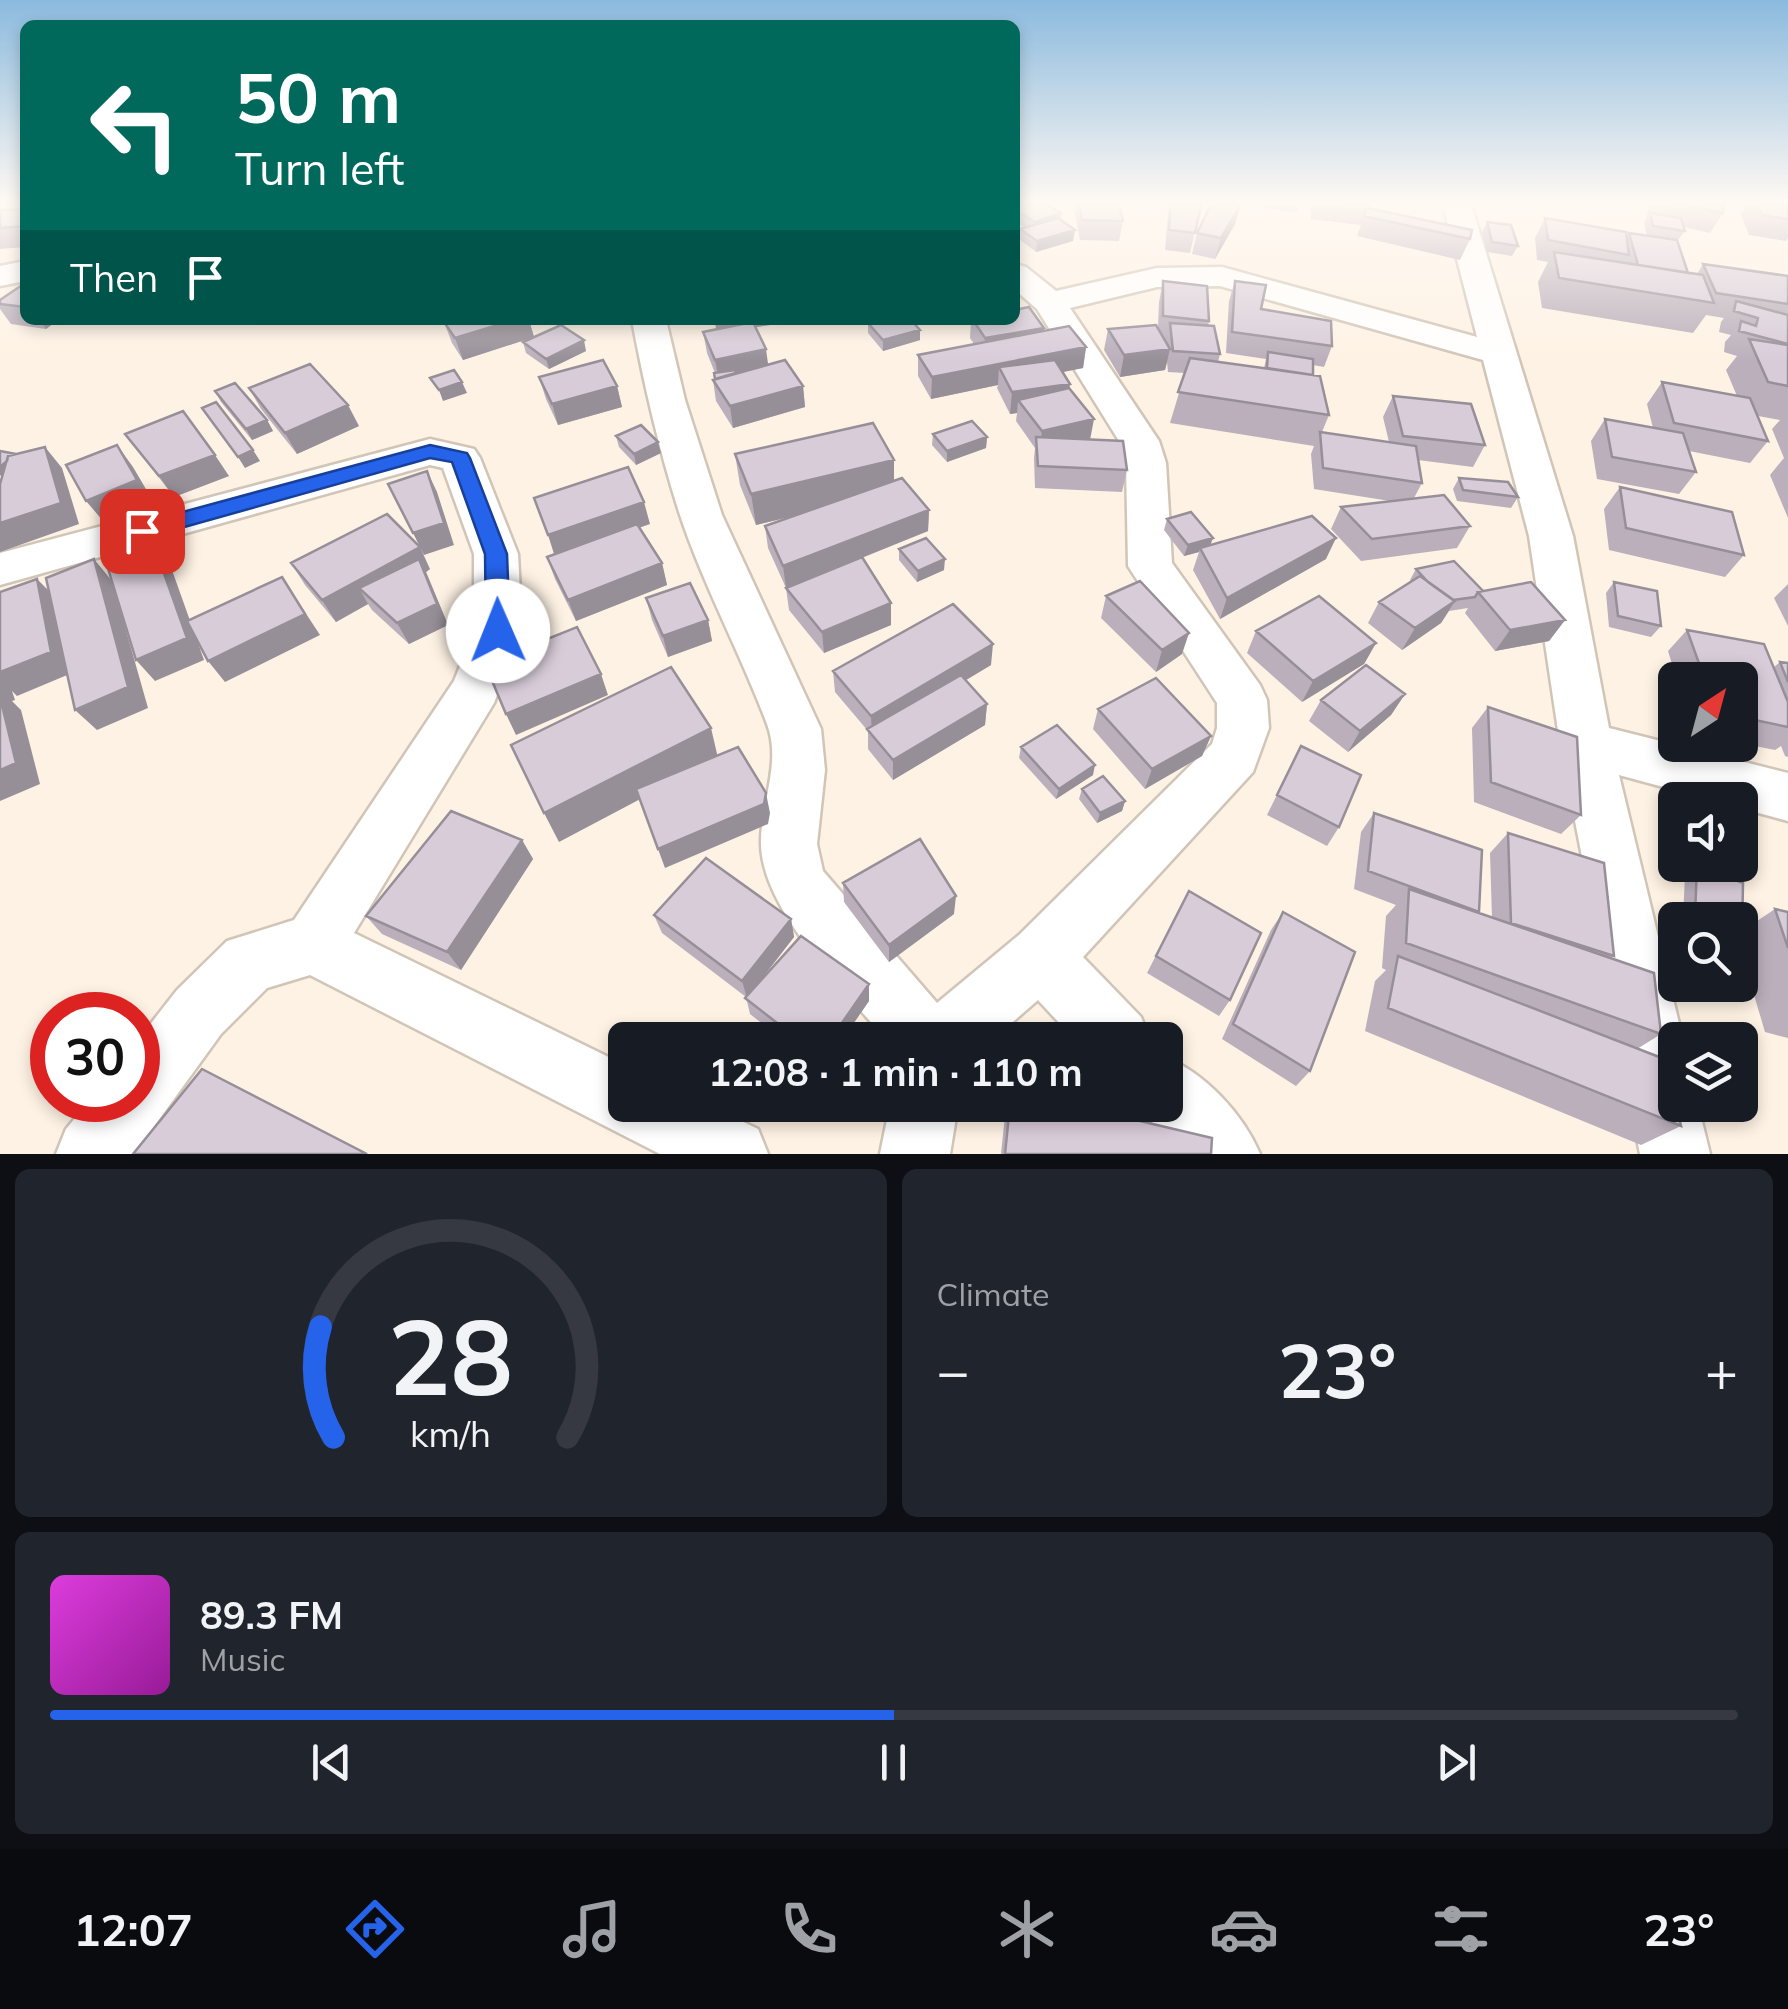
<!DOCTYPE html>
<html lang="en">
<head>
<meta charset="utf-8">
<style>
  :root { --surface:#171b24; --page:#20242c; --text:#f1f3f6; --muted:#9ea1a6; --line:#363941; --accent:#2563eb }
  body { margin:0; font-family:Mulish,sans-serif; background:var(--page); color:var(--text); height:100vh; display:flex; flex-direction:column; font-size:38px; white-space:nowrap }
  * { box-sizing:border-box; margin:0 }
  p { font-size:32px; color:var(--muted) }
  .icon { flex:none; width:55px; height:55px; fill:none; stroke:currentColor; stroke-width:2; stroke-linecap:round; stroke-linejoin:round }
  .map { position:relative; height:1154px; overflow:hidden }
  .drawer { display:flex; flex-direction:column; gap:15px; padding:15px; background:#0d0f14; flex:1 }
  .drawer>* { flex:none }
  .banner { position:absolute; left:20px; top:20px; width:1000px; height:305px; border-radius:15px; box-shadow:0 5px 15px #0003; background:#00695c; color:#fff; overflow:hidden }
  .needle { width:65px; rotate:36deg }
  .tools { position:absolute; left:1658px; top:662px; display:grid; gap:20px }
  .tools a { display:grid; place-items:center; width:100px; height:100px; border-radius:15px; background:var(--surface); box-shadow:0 5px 15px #0003; font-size:50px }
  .speed { position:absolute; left:30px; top:992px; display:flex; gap:20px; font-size:50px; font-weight:700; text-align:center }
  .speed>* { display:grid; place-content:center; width:130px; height:130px; border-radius:50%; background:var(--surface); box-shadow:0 5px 15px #0003; line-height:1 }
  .speed .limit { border:15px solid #d22; background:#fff; color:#111 }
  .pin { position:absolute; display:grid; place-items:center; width:85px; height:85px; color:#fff; margin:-42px; border-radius:20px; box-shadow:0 5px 15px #0006 }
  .me { position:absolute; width:110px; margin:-55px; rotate:359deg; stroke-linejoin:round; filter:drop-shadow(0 0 8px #0008) }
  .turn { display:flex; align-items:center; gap:35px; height:210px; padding:0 50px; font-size:45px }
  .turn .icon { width:130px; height:130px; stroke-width:2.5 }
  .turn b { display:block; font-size:70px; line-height:85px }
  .then { display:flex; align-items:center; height:95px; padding:0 50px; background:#0003; gap:20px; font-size:38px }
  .big { font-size:75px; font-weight:700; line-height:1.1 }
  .drawer .widget { flex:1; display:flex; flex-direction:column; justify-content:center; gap:15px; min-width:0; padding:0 35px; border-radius:15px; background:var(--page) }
  .drawer .dial { align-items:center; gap:0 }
  .dial svg { height:260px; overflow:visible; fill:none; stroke:var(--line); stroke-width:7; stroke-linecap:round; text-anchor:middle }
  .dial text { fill:var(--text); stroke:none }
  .song { display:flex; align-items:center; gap:30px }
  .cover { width:120px; height:120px; border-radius:15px; background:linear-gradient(135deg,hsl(300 70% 55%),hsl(300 70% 35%)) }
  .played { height:10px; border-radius:5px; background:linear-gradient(90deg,var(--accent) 50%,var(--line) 50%) }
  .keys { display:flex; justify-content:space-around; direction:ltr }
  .heat { display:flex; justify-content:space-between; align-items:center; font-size:55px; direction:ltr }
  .drawer .tiles { flex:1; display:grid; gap:15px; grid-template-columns:1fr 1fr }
  .widget:last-child { grid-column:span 2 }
  .trip { position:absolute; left:608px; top:1022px; width:575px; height:100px; border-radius:15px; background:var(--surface); box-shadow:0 5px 15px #0003; font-weight:700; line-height:100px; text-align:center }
  .tab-bar { display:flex; height:160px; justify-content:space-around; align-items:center; background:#090b0e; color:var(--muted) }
  .tab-bar .icon { width:70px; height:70px }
  .tab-bar .on { color:var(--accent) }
  .tab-bar b { font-size:45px; color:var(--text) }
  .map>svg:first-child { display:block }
</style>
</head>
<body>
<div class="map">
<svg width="1788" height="1154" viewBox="0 0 1788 1154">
  <rect width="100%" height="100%" fill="#fef2e4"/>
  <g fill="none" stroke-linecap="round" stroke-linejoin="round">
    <!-- street casing -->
    <g stroke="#d1c5b7" stroke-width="5">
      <path id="street" d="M1442 201H1470L1573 536 1609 728 1788 773V821L1740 808V800H1711L1619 775 1683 1040H1675V1105H1698L1710 1154H1640L1560 744 1529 536 1483 360 1220 286 1157 287 1070 308 1159 441 1166 463 1172 563 1260 685 1267 700 1269 728 1253 772 1083 957 1141 1017 1150 1040H1075L1038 1000 992 1040H886C845 990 762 910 761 844 760 804 782 763 767 724 740 652 703 585 679 512 659 449 644 385 632 320H666L685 400 722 515 821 729 825 770 817 844 823 871 937 1003 1019 935 1212 744 1217 728V703L1128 566 1126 463 1119 441 1037 309 1015 290V264L1026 267 1056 291 1157 268 1222 267 1477 337Z
        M25 261V281L0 286V266Z
        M430 439 474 449 480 458 518 554 522 631 494 703 354 933 625 1065V1105H708L758 1129 768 1154H660L310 975 267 988 221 1034 134 1154H56L66 1129 90 1100H138V1040L177 990 227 941 294 920 454 681 474 631V554L443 468 430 465 0 585V553Z
        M1165 1057C1205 1073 1243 1114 1260 1154H1178L1138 1105H1165Z
        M890 1105H958L950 1154H880Z"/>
    </g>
    <!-- street -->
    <use href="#street" fill="#fff" fill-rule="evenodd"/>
  </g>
  <!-- wall -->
  <path fill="#baafbb" d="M1015 201 1060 220 1073 241 1036 252 1019 239 1020 229 1026 228 1015 221Z
    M1077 201H1118L1123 221 1119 241 1080 240 1075 214Z
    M1135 201H1152L1150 206 1134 203Z
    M1169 201H1202L1190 253 1165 250Z
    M1267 201H1300L1297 212 1266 208Z
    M1310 201H1367L1368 205 1361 225 1311 219Z
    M1650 201H1723V213L1710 233 1684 227 1685 231 1677 241 1688 273 1697 274 1703 264 1788 276V518L1770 475 1784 458 1772 429 1780 420 1758 416 1768 441 1750 463 1689 451 1696 472 1679 494 1597 479 1591 441 1605 419 1653 428 1647 404 1662 382 1737 396 1726 370 1737 356 1724 352 1725 342 1731 335 1719 332 1721 322 1724 318 1706 315 1693 333 1542 308 1538 282 1548 262 1537 260 1535 238 1545 218 1627 237 1629 233 1647 236 1644 223 1646 219Z
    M1749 201H1788V238L1786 241 1749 235 1741 215Z
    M1241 204 1235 224 1215 259 1192 254 1197 233Z
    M1367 208 1470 239 1460 260 1357 236Z
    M25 209V247L0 249V210Z
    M1487 222 1518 246 1512 256 1487 252 1482 232Z
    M1163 281 1209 321 1208 326 1220 354 1218 362 1264 368 1266 359 1226 353 1229 301 1235 281 1261 309 1332 346 1324 367 1313 365V375L1329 415 1322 432 1389 442 1383 417 1393 396 1485 445 1473 467 1418 460 1422 483 1414 498 1470 526 1457 548 1361 561 1331 529 1341 507 1390 501 1314 489 1311 454 1314 446 1170 423 1185 373 1168 372 1167 362 1165 370 1120 377 1104 350 1108 329 1158 328 1159 302Z
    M25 283V320H58L46 329 11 324 0 309V300Z
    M451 320H529L534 337 586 351 549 369 526 353 523 342 534 337 463 360 452 343 444 322Z
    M714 320H803L755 327 768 365 803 386 805 407 733 428 716 401 713 380 715 379V373L707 353 703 332 716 329Z
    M971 320H1015L1044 328V331L1086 347 1083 368 1062 372 1070 384 1069 388 1090 439 1127 470 1122 492 1035 488 1034 458 1035 448 1016 421 1017 413 1010 414 997 388 998 385 931 399 918 376V355L974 344 970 338Z
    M868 323 920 340 883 351 868 333Z
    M539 377 617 386 622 407 558 425 546 399Z
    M249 388 359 426 297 454 261 409Z
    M215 391 267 420 273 431 252 440 221 402Z
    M125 434 229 476 174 497Z
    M933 434 987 437 986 448 947 462 932 445Z
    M616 436 661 453 636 465 619 447Z
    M735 454 894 481 929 510 928 531 862 558 891 625 824 653 789 610 786 588 812 578 786 588 768 548 765 526 793 516 756 525 740 485Z
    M1459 478 1518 497 1511 508 1457 501 1453 489Z
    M1620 487 1744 555 1725 577 1609 550 1604 509Z
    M1167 519 1211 545 1326 559 1220 619 1193 570 1199 552 1184 556 1164 530Z
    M650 524 640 527 662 563 667 585 576 621 555 579 547 557Z
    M899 549 944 570 917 582 899 560Z
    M291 563 430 569 426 572 448 625 409 644 372 610 368 604 336 622 305 585Z
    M1416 569 1483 591 1565 620 1549 641 1495 651 1465 613 1468 608 1449 611 1441 623 1402 650 1368 623 1379 602 1412 582 1410 580Z
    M1614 582 1661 626 1651 637 1609 627 1606 593Z
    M1788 584V626L1774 598Z
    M1106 596 1182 654 1156 672 1101 618Z
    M646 598 708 620 712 641 668 657 652 620Z
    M1687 630 1774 667 1780 662 1788 663V757L1785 756 1781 746 1775 750 1740 743V680H1677L1668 651Z
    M1256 631 1376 643 1364 664 1302 702 1247 653Z
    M991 665 965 680 987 704 985 725 893 780 868 749V731L835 692 833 671Z
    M1405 694 1391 715 1348 752 1309 721 1321 700Z
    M1488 707 1581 815 1561 834 1474 802 1472 728Z
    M1098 709 1211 736 1202 756 1145 789 1093 729Z
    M1301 746 1339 827 1327 846 1267 815Z
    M1021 747 1093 775 1056 799 1019 758Z
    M1082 789 1125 801 1122 811 1097 823 1079 799Z
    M1374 813 1479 912 1477 913 1492 918 1490 853 1508 833 1614 956 1611 958 1661 1034 1637 1049 1681 1126 1641 1145 1365 1031 1375 981 1386 970 1382 968 1386 916 1396 905 1354 889 1361 832Z
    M522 840 533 859 461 970 382 934 366 916Z
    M1696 865H1700L1743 883 1742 931 1775 909 1788 912V1038L1765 1032 1740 948V920H1683L1685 874Z
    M843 883 954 914 889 962 844 902Z
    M1189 891 1230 1000 1219 1016 1147 973Z
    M1283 912 1310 1071 1296 1086 1222 1039 1271 930Z
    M654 915 791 919 794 937 754 988 869 984V1001L842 1040H783L750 1014 746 997 662 933Z
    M1006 1105H1140V1121L1211 1154H1001Z"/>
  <!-- shaded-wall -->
  <path fill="#978f98" d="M1241 204 1235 224 1215 259 1221 238Z
    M1061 213 1060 223 1033 232 1035 222Z
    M1075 230 1073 241 1036 252 1037 241Z
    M40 320H58L46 329Z
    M514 320H529L534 337 463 360 455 338Z
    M715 320H803L717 333Z
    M1044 328 1042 349 983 359 985 338Z
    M920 330V340L883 351V340Z
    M584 340 586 351 549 369 546 359Z
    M1086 347 1083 368 1008 383 999 367 998 385 931 399 932 377Z
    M766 349 769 371 719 381 715 360Z
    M1170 349 1165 370 1120 377 1124 355Z
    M462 382 467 393 443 401 439 390Z
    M1070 384 1066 406 1018 400 1017 413 1010 414 1012 392Z
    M617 386 622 407 558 425 552 404Z
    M803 386 805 407 733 428 730 406Z
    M348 405 359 426 297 454 285 433Z
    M1094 419 1090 440 1039 453 1042 431Z
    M267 420 273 431 252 440 246 429Z
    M987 437 986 448 947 462V451Z
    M658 442 661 453 636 465 634 454Z
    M117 445 133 467 153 501 104 522 86 501Z
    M45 447 62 468 79 524 0 552V523Z
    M253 450 260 461 245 468 238 457Z
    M16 454 6 481 0 475V467Z
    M215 455 229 476 174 497 159 476Z
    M894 460V492L756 525 751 494Z
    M427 471 437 492 454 545 424 555 413 533Z
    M644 502 650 524 555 557 548 535Z
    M929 510 928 531 786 588 783 566Z
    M150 534 167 556 204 660 155 681 136 660Z
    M1213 538 1209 549 1200 548 1199 552 1184 556 1188 545Z
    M1336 538 1326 559 1220 619 1227 598Z
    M420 547 430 569 426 572 448 625 409 644 397 623 359 588 368 604 336 622 322 600Z
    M94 559 112 581 148 708 97 730 75 710Z
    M945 559 944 570 917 582 918 571Z
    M662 563 667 585 576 621 568 600Z
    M282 577 320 635 225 682 208 661Z
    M37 579 58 600 72 673 17 696 12 691 15 700 12 701 21 710 40 784 0 801V654Z
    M1455 601 1441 623 1402 650 1415 628Z
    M891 603V625L824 653 822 632Z
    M708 620 712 641 668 657 663 636Z
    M1565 620 1549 641 1495 651 1510 630Z
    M1189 633 1182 654 1156 672 1162 650Z
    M1376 643 1364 664 1302 702 1313 681Z
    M993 644 991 665 872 737 871 716Z
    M601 674 608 695 516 735 506 714Z
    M1405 694 1391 715 1348 752 1360 731Z
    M987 704 985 725 893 780V760Z
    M711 728 718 758 559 842 544 813Z
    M1211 736 1202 756 1145 789 1152 769Z
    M1095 765 1093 775 1056 799 1059 789Z
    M766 793 770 813 768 824 665 868 658 849Z
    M1125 801 1122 811 1097 823 1100 813Z
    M522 840 533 859 461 970 447 952Z
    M956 896 954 914 889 962V945Z
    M791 919 794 937 747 998 742 981Z
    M869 984V1001L842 1040H830Z"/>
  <!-- building -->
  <path fill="#d8ccd9" stroke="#978f98" stroke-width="2.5" d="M1030 201H1041L1061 213 1035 222 1015 210V206Z
    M1079 201H1118L1123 221 1082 220Z
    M1171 201H1202L1195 233 1169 230Z
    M1213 201H1226L1241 204 1221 238 1197 233Z
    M1328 201H1367L1368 205Z
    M1667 201H1723V213Z
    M1756 201H1788V219L1762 215Z
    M1367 208 1472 230 1470 239 1364 216Z
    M25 209V226L0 228V210Z
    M1650 213 1681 218 1685 231 1653 226Z
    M1058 218 1075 230 1037 241 1020 229Z
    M1545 218 1626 232 1629 255 1548 240Z
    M1487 222 1511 225 1518 246 1492 242Z
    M1629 233 1677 240 1688 273 1638 265Z
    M1554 252 1703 275 1714 303 1559 278Z
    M1703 264 1788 276V304L1716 293Z
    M1163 281 1207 286 1209 321 1163 316Z
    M1235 281 1266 285 1261 309 1331 321 1332 346 1232 332Z
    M25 283V307L0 304V300Z
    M1736 301 1788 315V344L1739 331 1741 321 1756 326 1758 318 1734 311Z
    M1029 307 1044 328 985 338 973 320H1015V310Z
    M451 320H514L455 338 444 322Z
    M878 320H911L920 330 883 340 868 323Z
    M753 322 766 349 715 360 703 332Z
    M1170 323 1214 326 1220 354 1173 351Z
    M561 325 584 340 546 359 523 342Z
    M1156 325 1170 349 1124 355 1108 329Z
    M1069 326 1086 347 932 377 918 355Z
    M1749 339 1788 345V386L1768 382Z
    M1268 352 1313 359V375L1267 368Z
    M1190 358 1320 376 1329 415 1178 392Z
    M603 360 617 386 552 404 539 377Z
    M785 360 803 386 730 406 713 380Z
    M1055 360 1070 384 1012 392 999 367Z
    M310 364 348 405 285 433 249 388Z
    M454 370 462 382 439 390 430 378Z
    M735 370 736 373 715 379 714 373Z
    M1662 382 1750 398 1768 441 1674 423Z
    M235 383 267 420 246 429 215 391Z
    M1069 388 1094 419 1042 431 1018 400Z
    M1393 396 1471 404 1485 445 1403 436Z
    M216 402 253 450 238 457 202 408Z
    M183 411 215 455 159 476 125 434Z
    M1605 419 1683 433 1696 472 1612 457Z
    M972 421 987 437 947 451 933 434Z
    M873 423 894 460 751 494 735 454Z
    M641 425 658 442 634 454 616 436Z
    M1320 432 1416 446 1422 483 1323 468Z
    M1036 437 1123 441 1127 470 1038 466Z
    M117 445 137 480 86 501 66 465Z
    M45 447 61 503 0 523V484L8 456Z
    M0 451 16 454 8 456 7 461 0 467Z
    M628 467 644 502 548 535 534 498Z
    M427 471 444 523 413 533 388 484Z
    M902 478 929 510 783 566 765 526Z
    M1459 478 1508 482 1518 497 1463 490Z
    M1620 487 1732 512 1744 555 1626 528Z
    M1444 495 1470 526 1372 539 1341 507Z
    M1191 512 1213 538 1188 545 1167 519Z
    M387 514 420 547 322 600 291 563Z
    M1312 516 1336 538 1227 598 1200 548Z
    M637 524 662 563 568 600 547 557Z
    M150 534 187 638 136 660 103 552Z
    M926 538 945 559 918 571 899 549Z
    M862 557 891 603 822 632 786 588Z
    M94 559 128 687 75 710 46 578Z
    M419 559 437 604 397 623 359 588Z
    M1454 561 1483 591 1478 592 1475 597 1453 600 1428 582 1416 569Z
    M1420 576 1455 601 1415 628 1379 602Z
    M282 577 305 614 208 661 187 621Z
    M37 579 51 652 0 672V592Z
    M1140 581 1189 633 1162 650 1106 596Z
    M1531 582 1565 620 1510 630 1478 592Z
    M1614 582 1657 591 1661 626 1618 616Z
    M690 583 708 620 663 636 646 598Z
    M1319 596 1376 643 1313 681 1256 631Z
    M953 604 993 644 871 716 833 671Z
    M577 627 601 674 506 714 485 664Z
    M1687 630 1764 644 1788 702V727L1740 717V680H1705Z
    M1780 662 1788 663V682Z
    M1366 665 1405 694 1360 731 1321 700Z
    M671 667 711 728 544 813 511 745Z
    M961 675 987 704 893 760 867 729Z
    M1156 678 1211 736 1152 769 1098 709Z
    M0 697 16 763 0 770Z
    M1488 707 1577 737 1581 815 1491 782Z
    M1057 725 1095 765 1059 789 1021 747Z
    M1301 746 1361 775 1339 827 1277 795Z
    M738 747 766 793 764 804 658 849 636 789Z
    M1103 776 1125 801 1100 813 1082 789Z
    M451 811 522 840 447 952 366 916Z
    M1374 813 1482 850 1479 912 1368 871Z
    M1508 833 1604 863 1614 956 1511 923Z
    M920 839 956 896 889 945 843 883Z
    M706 858 791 919 742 981 654 915Z
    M1697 865 1743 883 1742 936 1740 935V920H1704L1695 916Z
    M1409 889 1654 973 1661 1034 1406 943Z
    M1189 891 1261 933 1230 1000 1156 956Z
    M1775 909 1788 912V948Z
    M1283 912 1355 952 1310 1071 1233 1024Z
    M801 936 869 984 830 1040H799L745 998Z
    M1398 956 1667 1060 1675 1105H1676L1681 1126 1388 1008Z
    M202 1069 367 1154H133Z
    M1010 1105H1140V1121L1212 1138 1211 1154H1005Z"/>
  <!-- sky -->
  <linearGradient id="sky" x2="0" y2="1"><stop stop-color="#8bbade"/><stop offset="0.56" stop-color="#fff9f3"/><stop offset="1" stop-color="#fff9f3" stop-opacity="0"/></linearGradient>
  <rect width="1788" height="362" fill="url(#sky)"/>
  <!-- route -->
  <path fill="#2563eb" stroke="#184099" stroke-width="2.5" d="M430 445 467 453 470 458 507 554 510 631 506 638H489L486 631 485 554 452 462 430 458 142 539 131 531 142 523Z"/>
</svg>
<div class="tools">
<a><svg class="needle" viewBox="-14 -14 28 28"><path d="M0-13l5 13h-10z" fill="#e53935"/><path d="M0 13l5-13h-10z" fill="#9ea1a6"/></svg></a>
<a><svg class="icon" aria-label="sound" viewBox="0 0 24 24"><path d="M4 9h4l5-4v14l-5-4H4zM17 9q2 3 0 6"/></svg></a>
<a><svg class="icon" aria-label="search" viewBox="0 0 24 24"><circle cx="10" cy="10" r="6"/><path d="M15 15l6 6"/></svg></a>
<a><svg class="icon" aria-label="layers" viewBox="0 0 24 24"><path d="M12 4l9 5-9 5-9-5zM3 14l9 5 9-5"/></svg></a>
</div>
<div class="speed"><div class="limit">30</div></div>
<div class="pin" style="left:142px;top:531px;background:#d93025"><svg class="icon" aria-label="arrive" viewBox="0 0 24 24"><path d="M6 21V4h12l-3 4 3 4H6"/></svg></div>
<svg class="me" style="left:498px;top:631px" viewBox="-20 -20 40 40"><circle r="19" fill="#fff"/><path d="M0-13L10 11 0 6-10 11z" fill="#2563eb"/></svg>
<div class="trip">12:08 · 1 min · 110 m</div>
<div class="banner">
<div class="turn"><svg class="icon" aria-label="left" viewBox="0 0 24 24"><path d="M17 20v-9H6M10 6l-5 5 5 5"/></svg><div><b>50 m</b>Turn left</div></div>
<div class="then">Then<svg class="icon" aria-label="arrive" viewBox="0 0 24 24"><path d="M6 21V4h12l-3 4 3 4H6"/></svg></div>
</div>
</div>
<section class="drawer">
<div class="tiles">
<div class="widget dial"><svg viewBox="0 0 100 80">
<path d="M14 69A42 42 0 1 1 86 69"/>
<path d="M14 69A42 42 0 0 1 10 35" stroke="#2563eb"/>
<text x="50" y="56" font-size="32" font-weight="700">28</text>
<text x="50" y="72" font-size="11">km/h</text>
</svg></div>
<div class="widget"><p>Climate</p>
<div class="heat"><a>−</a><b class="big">23°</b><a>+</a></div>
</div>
<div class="widget">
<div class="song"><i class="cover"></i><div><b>89.3 FM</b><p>Music</p></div></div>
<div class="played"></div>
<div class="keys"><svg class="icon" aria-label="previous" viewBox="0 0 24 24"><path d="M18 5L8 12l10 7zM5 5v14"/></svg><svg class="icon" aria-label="pause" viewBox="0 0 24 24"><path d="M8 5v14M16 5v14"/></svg><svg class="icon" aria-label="next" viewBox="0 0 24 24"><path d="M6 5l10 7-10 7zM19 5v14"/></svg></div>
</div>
</div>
</section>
<nav class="tab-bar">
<b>12:07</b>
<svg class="icon on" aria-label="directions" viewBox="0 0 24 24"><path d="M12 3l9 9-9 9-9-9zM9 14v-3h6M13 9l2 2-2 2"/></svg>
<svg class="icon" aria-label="music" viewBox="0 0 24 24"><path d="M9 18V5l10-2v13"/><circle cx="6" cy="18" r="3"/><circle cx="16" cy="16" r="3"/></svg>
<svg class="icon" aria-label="phone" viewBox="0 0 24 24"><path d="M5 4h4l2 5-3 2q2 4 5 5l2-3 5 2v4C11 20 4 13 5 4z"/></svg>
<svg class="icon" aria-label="climate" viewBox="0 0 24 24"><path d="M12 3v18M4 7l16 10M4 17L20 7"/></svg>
<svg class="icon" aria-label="car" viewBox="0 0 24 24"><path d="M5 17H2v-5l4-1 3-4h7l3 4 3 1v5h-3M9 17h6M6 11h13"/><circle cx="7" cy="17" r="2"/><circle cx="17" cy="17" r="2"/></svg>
<svg class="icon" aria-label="filters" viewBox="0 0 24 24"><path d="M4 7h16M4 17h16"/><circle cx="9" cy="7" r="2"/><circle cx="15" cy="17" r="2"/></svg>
<b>23°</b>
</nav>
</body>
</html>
